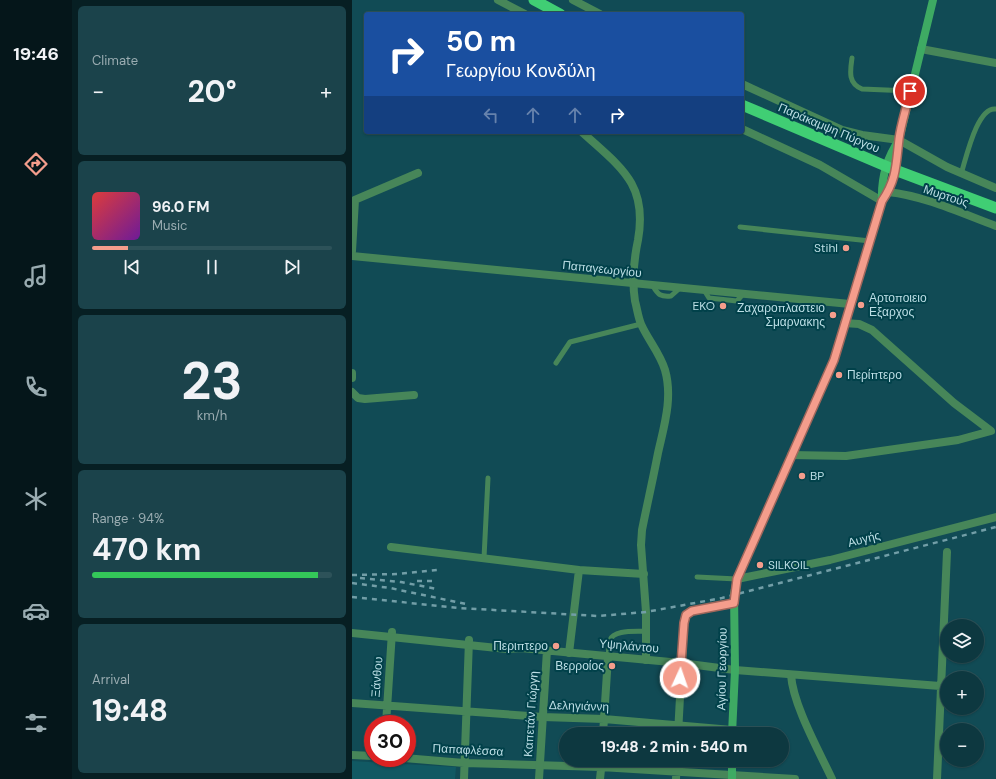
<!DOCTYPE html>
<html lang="en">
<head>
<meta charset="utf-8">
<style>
  :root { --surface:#0d3840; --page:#1b434b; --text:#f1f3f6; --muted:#9aacb1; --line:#2d5259; --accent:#f49d8c }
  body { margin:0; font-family:"DM Sans",sans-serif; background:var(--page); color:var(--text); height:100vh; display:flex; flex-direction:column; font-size:15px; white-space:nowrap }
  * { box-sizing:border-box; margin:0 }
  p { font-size:13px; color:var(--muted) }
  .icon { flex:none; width:22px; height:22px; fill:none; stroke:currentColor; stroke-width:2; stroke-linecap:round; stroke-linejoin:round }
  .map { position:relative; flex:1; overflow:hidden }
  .side { display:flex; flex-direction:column; gap:6px; padding:6px; background:#071f23; width:280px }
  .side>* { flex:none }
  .guide { position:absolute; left:12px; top:12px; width:380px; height:122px; border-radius:4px; box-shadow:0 1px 3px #0004,0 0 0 1px var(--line); background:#1a4fa0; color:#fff; overflow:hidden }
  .buttons { position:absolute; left:588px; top:619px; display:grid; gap:8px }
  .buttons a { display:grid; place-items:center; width:44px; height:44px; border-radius:50%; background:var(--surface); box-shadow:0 1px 3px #0004,0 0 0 1px var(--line); font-size:20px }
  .speed { position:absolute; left:12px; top:715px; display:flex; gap:8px; font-size:20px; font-weight:700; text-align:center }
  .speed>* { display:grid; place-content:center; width:52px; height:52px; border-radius:50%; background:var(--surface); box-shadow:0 1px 3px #0004,0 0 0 1px var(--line); line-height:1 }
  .speed .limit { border:6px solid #d22; background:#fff; color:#111 }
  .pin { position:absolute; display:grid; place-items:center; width:34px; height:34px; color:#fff; margin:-17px; border:2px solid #fff; border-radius:50%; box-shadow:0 1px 4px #0007 }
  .me { position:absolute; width:44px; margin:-22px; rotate:3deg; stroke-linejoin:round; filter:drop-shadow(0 0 3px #0008) }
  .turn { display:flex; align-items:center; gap:14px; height:84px; padding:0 16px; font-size:18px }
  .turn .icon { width:52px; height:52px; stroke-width:2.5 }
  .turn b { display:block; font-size:28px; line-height:34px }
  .lanes { display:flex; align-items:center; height:38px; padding:0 16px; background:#0003; justify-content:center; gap:20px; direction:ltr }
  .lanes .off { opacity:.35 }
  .big { font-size:30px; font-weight:700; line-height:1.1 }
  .side .tile { flex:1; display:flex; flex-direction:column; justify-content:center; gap:6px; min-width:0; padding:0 14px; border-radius:6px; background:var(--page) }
  .side .dial { align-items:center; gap:0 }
  .dial b { font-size:52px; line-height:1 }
  .song { display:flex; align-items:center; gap:12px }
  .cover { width:48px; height:48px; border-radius:6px; background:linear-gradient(135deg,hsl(0 70% 55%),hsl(280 70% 35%)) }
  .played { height:4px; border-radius:2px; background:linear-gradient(90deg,var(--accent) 15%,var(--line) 15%) }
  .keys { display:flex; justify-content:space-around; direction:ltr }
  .heat { display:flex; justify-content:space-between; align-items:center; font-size:22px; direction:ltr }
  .charge { height:6px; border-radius:3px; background:linear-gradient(90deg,#34c759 94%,var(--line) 0) }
  .trip { position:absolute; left:207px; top:727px; width:230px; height:40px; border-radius:20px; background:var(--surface); box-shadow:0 1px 3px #0004,0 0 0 1px var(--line); font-weight:700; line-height:40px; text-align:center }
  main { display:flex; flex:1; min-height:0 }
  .dock { display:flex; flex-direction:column; width:72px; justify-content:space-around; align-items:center; background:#05161a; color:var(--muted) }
  .dock .icon { width:28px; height:28px }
  .dock .on { color:var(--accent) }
  .dock b { font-size:18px; color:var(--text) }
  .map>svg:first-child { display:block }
</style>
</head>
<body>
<main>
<nav class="dock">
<b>19:46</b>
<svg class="icon on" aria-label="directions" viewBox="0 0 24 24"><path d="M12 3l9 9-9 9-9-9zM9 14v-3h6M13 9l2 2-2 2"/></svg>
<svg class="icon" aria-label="music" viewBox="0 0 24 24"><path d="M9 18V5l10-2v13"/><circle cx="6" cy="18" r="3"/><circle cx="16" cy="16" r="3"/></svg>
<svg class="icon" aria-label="phone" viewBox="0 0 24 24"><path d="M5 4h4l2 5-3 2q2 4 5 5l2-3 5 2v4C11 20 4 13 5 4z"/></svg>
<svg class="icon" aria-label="climate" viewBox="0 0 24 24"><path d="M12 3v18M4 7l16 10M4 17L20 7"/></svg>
<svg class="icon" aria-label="car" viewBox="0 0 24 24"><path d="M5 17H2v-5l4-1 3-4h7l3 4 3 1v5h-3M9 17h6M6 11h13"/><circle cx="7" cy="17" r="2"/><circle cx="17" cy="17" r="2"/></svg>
<svg class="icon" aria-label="filters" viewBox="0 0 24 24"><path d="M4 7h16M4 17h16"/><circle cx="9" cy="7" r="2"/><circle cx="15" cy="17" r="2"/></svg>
</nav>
<section class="side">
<div class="tile"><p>Climate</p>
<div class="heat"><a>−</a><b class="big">20°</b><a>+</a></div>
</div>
<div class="tile">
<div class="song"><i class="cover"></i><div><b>96.0 FM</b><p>Music</p></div></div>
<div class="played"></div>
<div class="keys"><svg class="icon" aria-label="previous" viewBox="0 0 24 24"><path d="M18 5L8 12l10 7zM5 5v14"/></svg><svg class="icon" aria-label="pause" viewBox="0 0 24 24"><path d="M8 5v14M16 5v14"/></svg><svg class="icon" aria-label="next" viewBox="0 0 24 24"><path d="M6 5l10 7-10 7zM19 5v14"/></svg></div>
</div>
<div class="tile dial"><b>23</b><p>km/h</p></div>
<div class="tile"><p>Range · 94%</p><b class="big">470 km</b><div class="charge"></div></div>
<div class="tile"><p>Arrival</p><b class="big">19:48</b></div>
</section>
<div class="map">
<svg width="644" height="779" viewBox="0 0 644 779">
  <rect width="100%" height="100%" fill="#114b55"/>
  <!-- built -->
  <path fill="#115963" d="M0 761 104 767 103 779H0Z"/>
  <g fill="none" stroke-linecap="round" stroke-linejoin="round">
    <!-- service -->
    <path stroke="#478659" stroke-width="5" d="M500 58C498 72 496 83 510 89L558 91
      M609 174C614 159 625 106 644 109
      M388 227 518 241
      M301 286C306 295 309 297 319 296L328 288
      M352 290 357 298 385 301 391 294
      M204 363 218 342 289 324
      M132 558 136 478
      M345 577 385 579
      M256 657C257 652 256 645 258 640 262 629 285 632 294 631"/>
    <!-- minor -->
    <path stroke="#478659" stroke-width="8" d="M146 0 173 14
      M569 49 644 63
      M390 129 468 165 530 201
      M230 132C268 167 296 183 286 240 282 259 280 282 283 301 285 308 286 317 289 324 296 340 308 353 313 370 321 398 312 426 306 453 301 479 295 505 290 530L289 545 294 612V660
      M536 192C573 196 609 213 644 226
      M0 201 66 173
      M0 251 3 200
      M0 373V378
      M0 392 6 398 13 399 62 395
      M439 455 494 456 606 440 639 431 602 403 520 330 507 324 492 323
      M39 547 227 570
      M385 579 478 560 644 517
      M217 653 227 570 292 574
      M383 670 588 686
      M439 675C441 705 467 751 480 779
      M0 703 191 717 252 719 380 730
      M34 724 40 632
      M251 734 256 657
      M326 734 332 623 334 615 340 611 382 603
      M0 755 21 756
      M52 758 112 763 249 767 443 779
      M112 779 117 640
      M248 779 250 760
      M324 779 325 760
      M585 779 595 552"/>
    <!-- tertiary -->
    <path stroke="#478659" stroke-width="8" d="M221 0 248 14
      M390 84 490 130 510 135 547 140 595 167 644 188
      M0 256 498 304
      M0 633 155 649 169 648 329 663 383 670
      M187 779 195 650"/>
    <!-- secondary -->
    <path stroke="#3eaa63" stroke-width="8" d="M530 201C529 178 534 159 547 140
      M380 734 383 670 382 594 385 579 482 360 530 201 536 192 543 170 547 140 581 0
      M380 779V760"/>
    <!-- trunk -->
    <path stroke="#40ce74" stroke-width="11" d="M182 0 208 14
      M390 105 543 170 644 208"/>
    <!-- rail -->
    <path stroke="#729ea7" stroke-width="2.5" stroke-dasharray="5 5" stroke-linecap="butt" d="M0 575 46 574 85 570
      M8 578 49 582 85 589
      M65 581H84
      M0 583 38 588 114 604
      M0 597 107 608 246 616 294 612 370 598 644 527"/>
  </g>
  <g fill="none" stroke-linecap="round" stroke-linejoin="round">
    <!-- route casing -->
    <g stroke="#9f665b" stroke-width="10">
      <path id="route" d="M328 678 332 623 334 615 340 611 382 603 385 579 482 360 530 201C545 179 544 164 547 139 549 123 555 107 558 91"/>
    </g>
    <!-- route -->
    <use href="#route" stroke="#f49d8c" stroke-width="7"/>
  </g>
  <!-- markers -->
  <g fill="#f49d8c" stroke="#01414a" stroke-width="1.5">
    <circle cx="494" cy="248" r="4"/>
    <circle cx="509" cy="305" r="4"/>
    <circle cx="371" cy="306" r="4"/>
    <circle cx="481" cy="315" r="4"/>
    <circle cx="487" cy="375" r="4"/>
    <circle cx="450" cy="476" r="4"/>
    <circle cx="408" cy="565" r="4"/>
    <circle cx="204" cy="646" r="4"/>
    <circle cx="260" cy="666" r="4"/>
  </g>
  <g text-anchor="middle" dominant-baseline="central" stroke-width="4" stroke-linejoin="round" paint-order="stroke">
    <!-- street labels -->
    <g font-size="12" fill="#bcdee5" stroke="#01414a">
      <text transform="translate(477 128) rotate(23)">Παράκαμψη Πύργου</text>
      <text transform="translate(594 196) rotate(18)">Μυρτούς</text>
      <text transform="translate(250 269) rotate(6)">Παπαγεωργίου</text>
      <text transform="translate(512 539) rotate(-14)">Αυγής</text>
      <text transform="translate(277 646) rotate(5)">Υψηλάντου</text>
      <text transform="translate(370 669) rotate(-89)">Αγίου Γεωργίου</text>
      <text transform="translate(25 677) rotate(-86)">Ξάνθου</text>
      <text transform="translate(227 706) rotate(2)">Δεληγιάννη</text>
      <text transform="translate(179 714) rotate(-86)">Καπετάν Γιώργη</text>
      <text transform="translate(116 750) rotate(3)">Παπαφλέσσα</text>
    </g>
    <!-- poi labels -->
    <g font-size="12" fill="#bcdee5" stroke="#01414a" text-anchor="end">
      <text x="486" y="248">Stihl</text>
      <text x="517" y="298" text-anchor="start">Αρτοποιειο<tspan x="517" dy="14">Εξαρχος</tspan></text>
      <text x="363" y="306">EKO</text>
      <text x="473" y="308">Ζαχαροπλαστειο<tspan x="473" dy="14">Σμαρνακης</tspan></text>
      <text x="495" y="375" text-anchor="start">Περίπτερο</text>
      <text x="458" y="476" text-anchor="start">BP</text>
      <text x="416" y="565" text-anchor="start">SILKOIL</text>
      <text x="196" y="646">Περιπτερο</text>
      <text x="252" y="666">Βερροίος</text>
    </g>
  </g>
</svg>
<div class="buttons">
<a><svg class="icon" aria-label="layers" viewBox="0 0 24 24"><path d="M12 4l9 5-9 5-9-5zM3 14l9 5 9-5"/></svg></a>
<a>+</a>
<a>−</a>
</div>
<div class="speed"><div class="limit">30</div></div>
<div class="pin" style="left:558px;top:91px;background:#d93025"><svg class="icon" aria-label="arrive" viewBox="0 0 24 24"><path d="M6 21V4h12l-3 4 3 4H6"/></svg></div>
<svg class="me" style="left:328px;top:678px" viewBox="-20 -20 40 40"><circle r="17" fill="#f49d8c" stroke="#fff" stroke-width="3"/><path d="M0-11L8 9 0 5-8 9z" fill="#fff"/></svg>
<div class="trip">19:48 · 2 min · 540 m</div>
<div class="guide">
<div class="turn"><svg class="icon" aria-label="right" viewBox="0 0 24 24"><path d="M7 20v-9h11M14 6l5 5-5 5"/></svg><div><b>50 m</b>Γεωργίου Κονδύλη</div></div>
<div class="lanes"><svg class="icon off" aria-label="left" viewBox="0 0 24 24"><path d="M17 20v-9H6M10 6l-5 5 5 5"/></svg><svg class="icon off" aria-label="ahead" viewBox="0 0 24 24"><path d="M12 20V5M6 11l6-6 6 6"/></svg><svg class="icon off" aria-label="ahead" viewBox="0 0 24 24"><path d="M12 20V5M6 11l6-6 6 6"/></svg><svg class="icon" aria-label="right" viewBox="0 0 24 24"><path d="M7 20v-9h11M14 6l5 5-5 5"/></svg></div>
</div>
</div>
</main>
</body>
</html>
